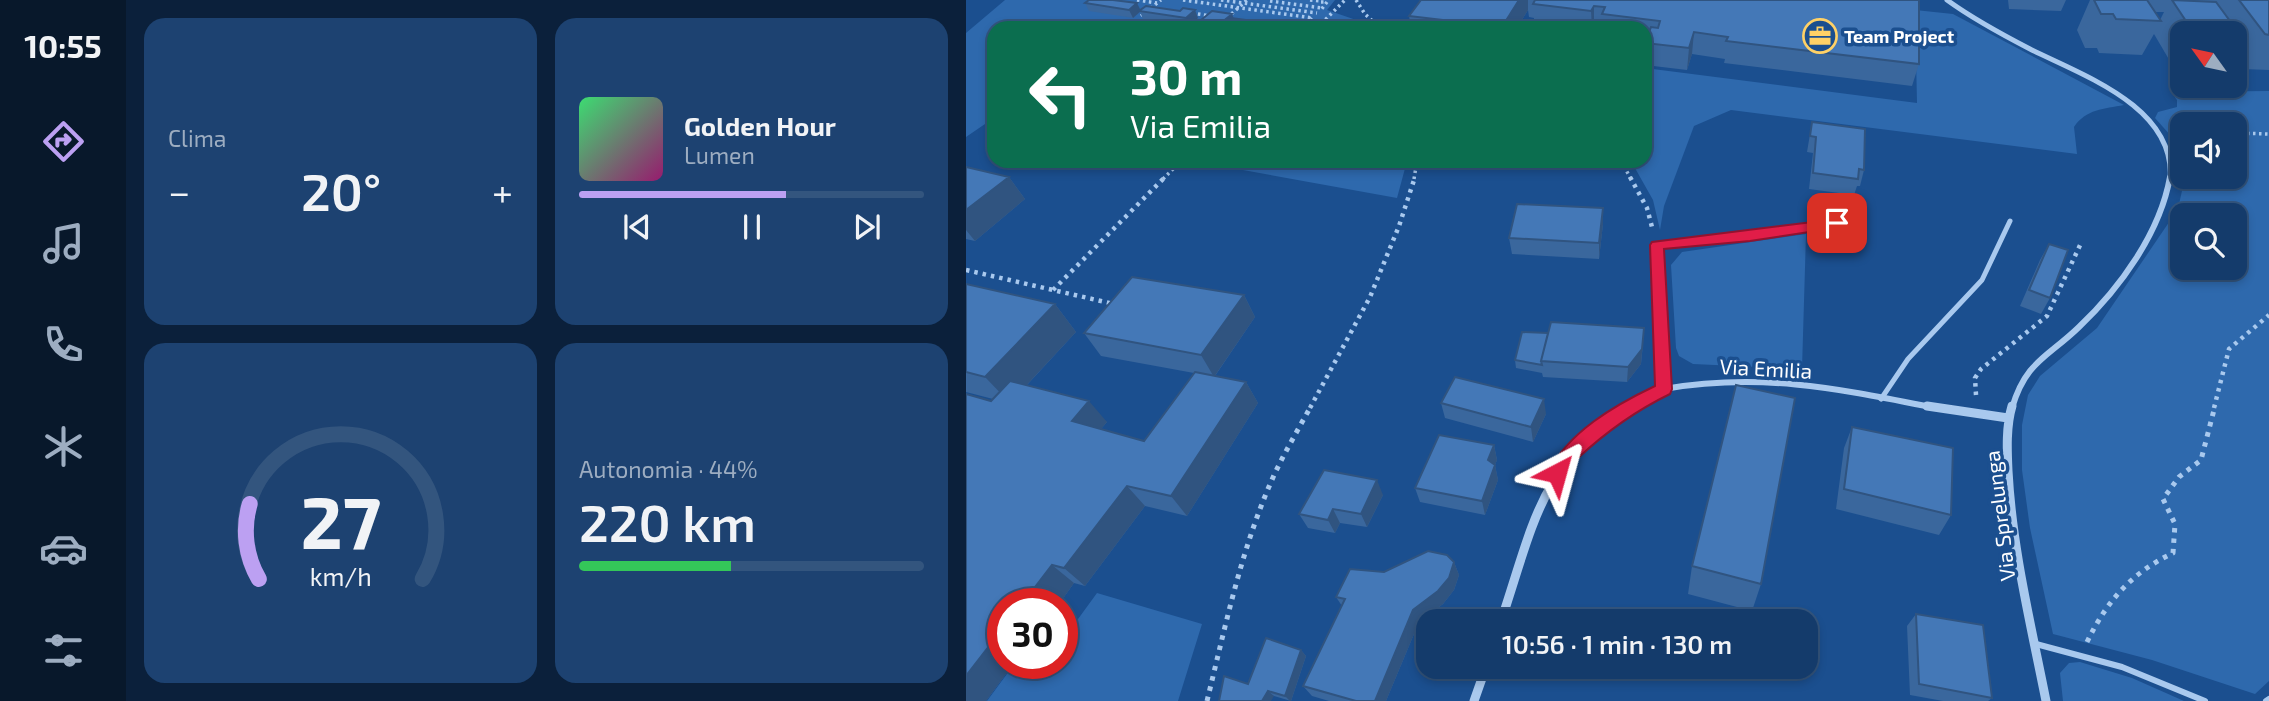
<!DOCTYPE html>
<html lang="it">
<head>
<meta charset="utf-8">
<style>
  :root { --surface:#143b6b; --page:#1d4271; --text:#f1f3f6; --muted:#9dadc1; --line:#33557e; --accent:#bca0f2 }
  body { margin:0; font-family:"Exo 2",sans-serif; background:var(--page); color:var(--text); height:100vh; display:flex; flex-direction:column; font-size:26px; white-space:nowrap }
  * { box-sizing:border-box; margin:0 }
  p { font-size:23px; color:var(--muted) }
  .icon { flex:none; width:38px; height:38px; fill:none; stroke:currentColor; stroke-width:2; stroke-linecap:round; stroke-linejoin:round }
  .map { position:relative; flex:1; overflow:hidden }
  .side { display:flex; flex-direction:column; gap:18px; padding:18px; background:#0b203b; width:840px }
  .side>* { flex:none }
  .banner { position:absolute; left:21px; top:21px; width:665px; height:147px; border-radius:21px; box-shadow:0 4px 10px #0003,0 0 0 2px var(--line); background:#0b6e4f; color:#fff; overflow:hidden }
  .needle { width:46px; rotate:303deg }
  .buttons { position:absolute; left:1204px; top:21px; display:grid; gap:14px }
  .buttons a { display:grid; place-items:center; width:77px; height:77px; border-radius:14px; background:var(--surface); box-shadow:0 4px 10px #0003,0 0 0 2px var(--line); font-size:35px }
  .speed { position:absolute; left:21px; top:588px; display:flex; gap:14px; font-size:35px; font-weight:700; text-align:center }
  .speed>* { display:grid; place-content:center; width:91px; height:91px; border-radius:50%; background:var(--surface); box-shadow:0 4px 10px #0003,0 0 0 2px var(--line); line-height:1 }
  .speed .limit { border:10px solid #d22; background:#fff; color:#111 }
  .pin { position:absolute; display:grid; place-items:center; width:60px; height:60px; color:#fff; margin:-30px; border-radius:14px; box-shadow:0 4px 10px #0006 }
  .me { position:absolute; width:77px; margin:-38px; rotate:39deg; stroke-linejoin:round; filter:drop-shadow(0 0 5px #0008) }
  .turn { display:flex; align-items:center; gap:24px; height:147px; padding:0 28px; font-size:32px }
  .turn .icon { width:91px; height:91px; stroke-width:2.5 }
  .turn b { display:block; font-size:49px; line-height:60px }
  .big { font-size:52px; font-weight:600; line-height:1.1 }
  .side .card { flex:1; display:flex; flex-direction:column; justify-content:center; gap:10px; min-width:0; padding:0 24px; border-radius:21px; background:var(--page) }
  .side .dial { align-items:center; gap:0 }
  .dial svg { height:182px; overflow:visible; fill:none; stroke:var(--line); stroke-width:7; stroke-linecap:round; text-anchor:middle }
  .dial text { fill:var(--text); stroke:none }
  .song { display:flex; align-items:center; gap:21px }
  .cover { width:84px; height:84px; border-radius:10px; background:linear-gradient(135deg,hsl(140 70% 55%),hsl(320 70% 35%)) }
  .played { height:7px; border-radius:4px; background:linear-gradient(90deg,var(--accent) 60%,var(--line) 60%) }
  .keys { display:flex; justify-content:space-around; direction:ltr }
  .heat { display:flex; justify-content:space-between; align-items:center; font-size:38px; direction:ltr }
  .charge { height:10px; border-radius:5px; background:linear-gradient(90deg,#34c759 44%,var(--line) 0) }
  .side .tiles { flex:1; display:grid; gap:18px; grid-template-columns:repeat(2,1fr) }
  .trip { position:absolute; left:450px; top:609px; width:402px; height:70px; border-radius:21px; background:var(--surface); box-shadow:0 4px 10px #0003,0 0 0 2px var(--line); font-weight:600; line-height:70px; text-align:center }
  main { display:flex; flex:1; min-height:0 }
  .dock { display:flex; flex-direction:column; width:126px; justify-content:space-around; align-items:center; background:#08182b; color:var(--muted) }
  .dock .icon { width:49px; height:49px }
  .dock .current { color:var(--accent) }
  .dock b { font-size:32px; color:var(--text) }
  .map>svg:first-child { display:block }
</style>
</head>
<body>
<main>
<nav class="dock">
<b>10:55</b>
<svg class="icon current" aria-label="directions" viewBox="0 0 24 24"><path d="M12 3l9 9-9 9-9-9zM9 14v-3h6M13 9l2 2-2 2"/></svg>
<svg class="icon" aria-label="music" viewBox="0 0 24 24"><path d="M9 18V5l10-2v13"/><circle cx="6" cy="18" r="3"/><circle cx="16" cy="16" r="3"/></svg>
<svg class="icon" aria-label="phone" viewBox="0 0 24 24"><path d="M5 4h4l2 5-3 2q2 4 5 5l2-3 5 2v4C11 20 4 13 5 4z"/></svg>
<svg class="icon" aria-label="climate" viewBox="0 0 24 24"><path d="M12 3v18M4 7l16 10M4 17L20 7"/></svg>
<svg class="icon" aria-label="car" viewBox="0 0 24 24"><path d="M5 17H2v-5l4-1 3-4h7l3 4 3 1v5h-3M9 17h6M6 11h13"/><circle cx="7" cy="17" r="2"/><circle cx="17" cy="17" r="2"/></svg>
<svg class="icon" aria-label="filters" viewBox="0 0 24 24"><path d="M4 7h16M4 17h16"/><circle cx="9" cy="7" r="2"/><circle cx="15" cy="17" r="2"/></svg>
</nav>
<section class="side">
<div class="tiles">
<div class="card"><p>Clima</p>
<div class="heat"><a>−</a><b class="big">20°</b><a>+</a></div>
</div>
<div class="card">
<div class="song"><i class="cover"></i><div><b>Golden Hour</b><p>Lumen</p></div></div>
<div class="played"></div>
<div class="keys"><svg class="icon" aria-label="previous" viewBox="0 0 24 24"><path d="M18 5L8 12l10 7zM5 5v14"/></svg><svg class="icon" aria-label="pause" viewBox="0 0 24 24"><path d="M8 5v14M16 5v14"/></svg><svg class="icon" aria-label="next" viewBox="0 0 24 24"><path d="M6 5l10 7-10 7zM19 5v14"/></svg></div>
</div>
<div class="card dial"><svg viewBox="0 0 100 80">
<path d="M14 69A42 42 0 1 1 86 69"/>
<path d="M14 69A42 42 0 0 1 10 36" stroke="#bca0f2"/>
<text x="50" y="56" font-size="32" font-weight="700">27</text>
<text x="50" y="72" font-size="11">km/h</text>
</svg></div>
<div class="card"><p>Autonomia · 44%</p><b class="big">220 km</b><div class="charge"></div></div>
</div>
</section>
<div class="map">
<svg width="1303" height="701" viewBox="0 0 1303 701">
  <rect width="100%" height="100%" fill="#1b4f8f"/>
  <!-- green -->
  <path fill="#2e69ad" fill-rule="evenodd" d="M39 0H369L361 10 396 22 402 28H28V125L19 124 0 137V33Z
    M949 10 987 14 1158 105C1138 109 1120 109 1108 127L1111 154 765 110 728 126 698 206 694 230 687 200 665 161H679V68L951 103Z
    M1303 91V681L1289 694 1186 660 1087 634 1064 528 1056 470V425L1062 395 1074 376 1131 328 1212 209 1219 177H1269V124H1216V157L1205 136 1189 118 1192 112 1211 107V100L1205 92ZM1269 215V268H1216V215Z
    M227 161H441L431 198Z
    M840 234 836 369 727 364 713 356 710 348 705 265 716 252Z
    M131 593 236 624 212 701H21L49 663H96V641Z
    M1114 662 1166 678 1218 701H1097L1094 673 1103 663Z"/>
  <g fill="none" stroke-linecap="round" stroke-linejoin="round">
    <!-- path-far2 -->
    <path stroke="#a9c9ee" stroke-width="3.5" stroke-dasharray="2.5 3.5" stroke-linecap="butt" d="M171 0 191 3
      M217 0 347 18
      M255 0 351 13
      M344 0 356 1
      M390 0 399 14 414 28
      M304 1 356 8
      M355 2H361L355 10
      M226 13 245 16
      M175 16 195 0
      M261 18 281 0
      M306 24 331 28
      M337 28 346 18
      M351 28 379 0
      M1269 133 1303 134
      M655 161 665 179
      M197 179 215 161
      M448 179 451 161"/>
    <!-- path-far1 -->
    <path stroke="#a9c9ee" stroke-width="4.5" stroke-dasharray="3.5 5" stroke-linecap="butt" d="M664 177 681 208 687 231
      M0 270 148 304
      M87 290 199 177
      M1010 395 1009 378 1015 369 1081 316 1116 241
      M344 408 404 297 433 226 449 177
      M1248 408 1263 349 1303 315"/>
    <!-- path -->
    <path stroke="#a9c9ee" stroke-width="5" stroke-dasharray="4.5 6" stroke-linecap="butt" d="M1121 642C1141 601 1165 573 1207 553L1209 524 1197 499 1213 477 1235 460 1249 406
      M241 701C260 624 276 545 309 473 320 450 333 428 345 406"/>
    <!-- service-far1 -->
    <path stroke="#a9c9ee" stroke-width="5" d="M691 245 784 236 871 223
      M915 399 942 359 1016 280 1044 221"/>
    <!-- service -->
    <path stroke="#a9c9ee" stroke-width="6" d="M1070 644 1156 667 1239 701
      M1300 701 1303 699"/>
    <!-- minor-far2 -->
    <path stroke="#a9c9ee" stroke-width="5" d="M981 0C1007 19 1035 34 1064 49 1116 75 1210 107 1204 179"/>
    <!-- minor-far1 -->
    <path stroke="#a9c9ee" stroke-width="6" d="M691 245 698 389C796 372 874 389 970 408
      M664 408 698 389
      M1046 408C1060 361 1081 358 1113 327 1154 288 1194 233 1204 177"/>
    <!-- minor -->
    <path stroke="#a9c9ee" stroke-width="9" d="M961 406 1042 418
      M1046 406C1040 426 1041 450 1042 471 1046 548 1065 625 1080 701
      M535 621C567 527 574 460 667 406
      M508 701 520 667"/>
  </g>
  <!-- wall -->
  <path fill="#3a679d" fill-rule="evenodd" d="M455 0H953V64L946 86 758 63 759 59 726 54 721 70 679 65V28H587L568 26V18L563 17 562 10 551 28H445L443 16Z
    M1042 0H1100L1095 11 1043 9Z
    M1124 0H1303V70L1277 69 1269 57V33H1216V69L1208 68 1188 34 1176 55 1133 53 1131 48H1119L1111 30ZM1189 12H1198L1194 20Z
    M119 3 175 10 232 18 223 26 177 19 174 12 167 18 123 11Z
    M266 14 268 19 311 28H239L235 20Z
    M846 122 898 170 894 186H891L888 195 843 189 847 153 841 152Z
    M0 167 43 177 59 199 9 241 0 239Z
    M637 208V224L633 259 546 254 543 238Z
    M1083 244 1084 298 1075 314 1054 306 1074 260Z
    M0 284 89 304 110 332 61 385 141 422 135 429 178 441 228 373 135 356 118 333 278 295 289 317 249 376 280 382 292 403 221 516 179 506 119 586 108 583 93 604H37L48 663 20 701H0L25 401 27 399 0 392Z
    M677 344 675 364 661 382 577 377 576 373 550 368 549 360Z
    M475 403 580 414 567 442 479 418Z
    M886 427 985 515 973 535 870 509 878 448Z
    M528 445 531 460 529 465 532 480 519 515 454 502 449 488Z
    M417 495 401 527 374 523 369 533 342 528 333 514Z
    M488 562 493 575 488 590 477 604 453 622 420 701H363L346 696 337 686 376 606 370 597 418 572Z
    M726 566 795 584 786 611 722 594Z
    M950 614 1026 698 1022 701H977L944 695 941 626Z
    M335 650 340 656 325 701 308 696 282 684Z"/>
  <!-- shaded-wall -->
  <path fill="#305480" d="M553 0H562V10L551 28H536Z
    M171 3 175 11 167 18 163 10Z
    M628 6V27L626 28 625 11Z
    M229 10 232 18 223 26 220 18Z
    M266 14 269 22 259 24 261 28H257L255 23Z
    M728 32 726 54 721 70 723 48Z
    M43 177 59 199 9 241 0 230V210Z
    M637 208V224L633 259V243Z
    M278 295 289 317 248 377 235 355Z
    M89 304 110 332 44 403 19 377Z
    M678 328 675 364 661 382 662 367Z
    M280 382 292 403 221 516 205 496Z
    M578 399 580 414 567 442 565 427Z
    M123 401 141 422 124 442 106 421Z
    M528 445 531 460 525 475 522 460Z
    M529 465 532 480 519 515 516 501Z
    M411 480 417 495 401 527 395 514Z
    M161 486 179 506 119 586 98 568Z
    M367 509 374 523 369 533 362 520Z
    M488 562 493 575 488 590 477 604 453 622 420 701H409L447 610Z
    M86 565 108 583 93 604H56Z
    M37 628V663H48L20 701H0V676Z
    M335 650 340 656 325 701H324L319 696Z
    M302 691 308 696 305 701H296Z"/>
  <!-- building -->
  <path fill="#4478b7" stroke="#305480" stroke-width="2" d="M123 0H147L171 3 163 10 119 3Z
    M455 0H553L536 27 443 16Z
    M569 0H953V64L760 41 762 37 728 32 723 48 679 43 685 27 692 28 694 21 636 14 639 7 628 6 625 11 567 4Z
    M1128 0H1181L1195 21 1150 19 1147 14H1135Z
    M1206 0 1250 2 1275 36H1269V33H1228Z
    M1273 0H1303V35L1299 34Z
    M180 6 214 11 217 8 229 10 220 18 173 11Z
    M246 11 266 14 255 23 235 20Z
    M265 18 309 24 305 28H290L259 24Z
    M316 24 327 26 325 28H313Z
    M846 122 899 129 898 170 893 169 892 179 847 173 850 137 844 136Z
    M0 167 43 177 0 210Z
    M551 204 637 208 633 243 543 238Z
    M1083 244 1102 250 1084 298 1063 290Z
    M166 277 278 295 235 355 118 333Z
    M0 284 89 304 19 377 0 372Z
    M585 322 678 328 676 349 662 367 575 361Z
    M556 332 582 333 575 361 576 365 549 360Z
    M229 372 280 382 205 496 161 486 98 568 86 565 56 604H37V628L0 676V394L25 401 44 381 123 401 106 421 178 441Z
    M489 377 578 399 565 427 475 403Z
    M770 385 829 398 795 584 726 566Z
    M886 427 987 448 985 515 878 489Z
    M473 435 528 445 522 460 529 465 516 501 449 488Z
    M358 470 411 480 395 514 367 509 362 520 333 514Z
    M462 551 481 555 488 562 483 578 472 591 447 610 409 701H390L337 686 379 599 370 597 384 569 418 572Z
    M950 614 1017 625 1026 698 953 684Z
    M300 638 335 650 319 696 302 691 296 701H253L258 676 282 684Z"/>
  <!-- route -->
  <path fill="#e11d48" stroke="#92132f" stroke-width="2" d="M871 219 876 220V227L784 241 698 249 706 389 704 394C669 411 641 431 612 458 603 467 600 484 585 479L582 473C602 432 649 405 689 386L684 245 686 242Z"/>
  <!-- icons -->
  <defs>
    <g id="office-ring" transform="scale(1.75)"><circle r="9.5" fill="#1b4f8f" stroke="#ffd166" stroke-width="1.5"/><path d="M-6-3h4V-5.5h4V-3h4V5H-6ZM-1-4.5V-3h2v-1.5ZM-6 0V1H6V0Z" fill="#ffd166"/></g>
  </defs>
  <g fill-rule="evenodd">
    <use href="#office-ring" x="854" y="36"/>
  </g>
  <g text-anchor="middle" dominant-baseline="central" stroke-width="7" stroke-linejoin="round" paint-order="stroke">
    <!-- far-poi labels -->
    <g font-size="18" font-weight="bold" fill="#fff" stroke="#1b4f8f" text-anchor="start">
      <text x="878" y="36">Team Project</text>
    </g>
    <!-- street labels -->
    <g font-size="21" fill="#fff" stroke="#1b4f8f">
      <text transform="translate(800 368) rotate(3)">Via Emilia</text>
      <text transform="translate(1033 516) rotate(-97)">Via Sprelunga</text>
    </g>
  </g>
</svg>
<div class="buttons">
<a><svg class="needle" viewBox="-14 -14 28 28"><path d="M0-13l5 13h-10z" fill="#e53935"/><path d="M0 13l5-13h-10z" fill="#9dadc1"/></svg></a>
<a><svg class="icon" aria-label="sound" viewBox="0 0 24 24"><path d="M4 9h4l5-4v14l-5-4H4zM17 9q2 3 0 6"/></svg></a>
<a><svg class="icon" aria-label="search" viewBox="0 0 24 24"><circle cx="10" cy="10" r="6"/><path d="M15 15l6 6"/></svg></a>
</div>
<div class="speed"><div class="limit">30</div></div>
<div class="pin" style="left:871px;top:223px;background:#d93025"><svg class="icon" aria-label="arrive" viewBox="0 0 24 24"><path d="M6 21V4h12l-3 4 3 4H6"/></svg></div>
<svg class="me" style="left:591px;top:473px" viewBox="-20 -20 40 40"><path d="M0-17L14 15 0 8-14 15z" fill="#e11d48" stroke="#fff" stroke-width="4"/></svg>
<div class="trip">10:56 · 1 min · 130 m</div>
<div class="banner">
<div class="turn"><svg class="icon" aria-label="left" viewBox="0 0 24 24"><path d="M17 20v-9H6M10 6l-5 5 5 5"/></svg><div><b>30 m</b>Via Emilia</div></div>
</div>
</div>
</main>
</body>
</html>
